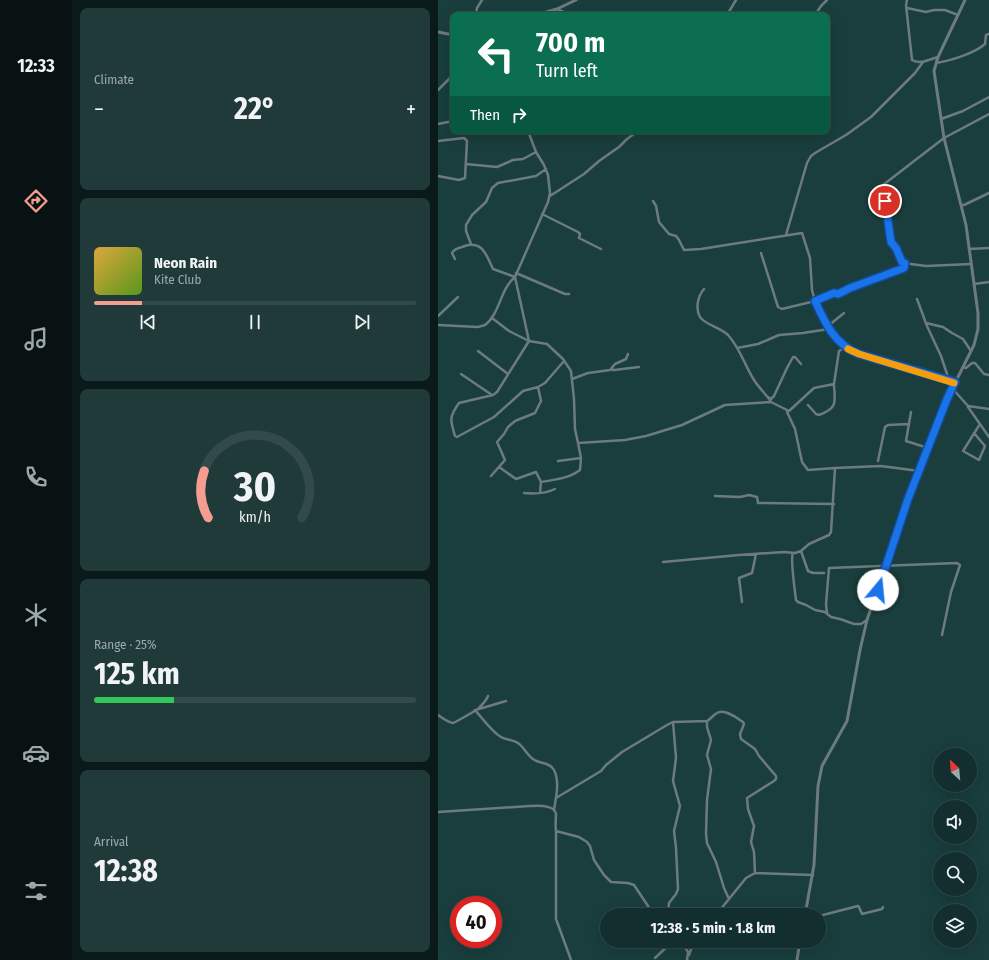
<!DOCTYPE html>
<html lang="en">
<head>
<meta charset="utf-8">
<style>
  :root { --surface:#132e2e; --page:#203a3a; --text:#f1f3f6; --muted:#9da8aa; --line:#324a4a; --accent:#f59d90 }
  body { margin:0; font-family:"Fira Sans Condensed",sans-serif; background:var(--page); color:var(--text); height:100vh; display:flex; flex-direction:column; font-size:15px; white-space:nowrap }
  * { box-sizing:border-box; margin:0 }
  p { font-size:13px; color:var(--muted) }
  .icon { flex:none; width:22px; height:22px; fill:none; stroke:currentColor; stroke-width:2; stroke-linecap:round; stroke-linejoin:round }
  .map { position:relative; flex:1; overflow:hidden }
  .details { display:flex; flex-direction:column; gap:8px; padding:8px; background:#0a1919; width:366px }
  .details>* { flex:none }
  .hud { position:absolute; left:12px; top:12px; width:380px; height:122px; border-radius:8px; box-shadow:0 4px 16px #0002,0 0 0 1px var(--line); background:#0b6e4f; color:#fff; overflow:hidden }
  .needle { width:26px; rotate:334deg }
  .tools { position:absolute; left:495px; top:748px; display:grid; gap:8px }
  .tools a { display:grid; place-items:center; width:44px; height:44px; border-radius:50%; background:var(--surface); box-shadow:0 4px 16px #0002,0 0 0 1px var(--line); font-size:20px }
  .speed { position:absolute; left:12px; top:896px; display:flex; gap:8px; font-size:20px; font-weight:700; text-align:center }
  .speed>* { display:grid; place-content:center; width:52px; height:52px; border-radius:50%; background:var(--surface); box-shadow:0 4px 16px #0002,0 0 0 1px var(--line); line-height:1 }
  .speed .limit { border:6px solid #d22; background:#fff; color:#111 }
  .pin { position:absolute; display:grid; place-items:center; width:34px; height:34px; color:#fff; margin:-17px; border:2px solid #fff; border-radius:50%; box-shadow:0 1px 4px #0007 }
  .me { position:absolute; width:44px; margin:-22px; rotate:17deg; stroke-linejoin:round; filter:drop-shadow(0 0 3px #0008) }
  .turn { display:flex; align-items:center; gap:14px; height:84px; padding:0 20px; font-size:18px }
  .turn .icon { width:52px; height:52px; stroke-width:2.5 }
  .turn b { display:block; font-size:28px; line-height:34px }
  .then { display:flex; align-items:center; height:38px; padding:0 20px; background:#0003; gap:8px; font-size:15px }
  .big { font-size:30px; font-weight:700; line-height:1.1 }
  .details .tile { flex:1; display:flex; flex-direction:column; justify-content:center; gap:6px; min-width:0; padding:0 14px; border-radius:8px; background:var(--page) }
  .details .dial { align-items:center; gap:0 }
  .dial svg { height:104px; overflow:visible; fill:none; stroke:var(--line); stroke-width:7; stroke-linecap:round; text-anchor:middle }
  .dial text { fill:var(--text); stroke:none }
  .song { display:flex; align-items:center; gap:12px }
  .cover { width:48px; height:48px; border-radius:6px; background:linear-gradient(135deg,hsl(40 70% 55%),hsl(90 70% 35%)) }
  .played { height:4px; border-radius:2px; background:linear-gradient(90deg,var(--accent) 15%,var(--line) 15%) }
  .keys { display:flex; justify-content:space-around; direction:ltr }
  .heat { display:flex; justify-content:space-between; align-items:center; font-size:22px; direction:ltr }
  .charge { height:6px; border-radius:3px; background:linear-gradient(90deg,#34c759 25%,var(--line) 0) }
  .trip { position:absolute; left:162px; top:908px; width:226px; height:40px; border-radius:20px; background:var(--surface); box-shadow:0 4px 16px #0002,0 0 0 1px var(--line); font-weight:700; line-height:40px; text-align:center }
  main { display:flex; flex:1; min-height:0 }
  .tab-bar { display:flex; flex-direction:column; width:72px; justify-content:space-around; align-items:center; background:#081212; color:var(--muted) }
  .tab-bar .icon { width:28px; height:28px }
  .tab-bar .selected { color:var(--accent) }
  .tab-bar b { font-size:18px; color:var(--text) }
  .map>svg:first-child { display:block }
</style>
</head>
<body>
<main>
<nav class="tab-bar">
<b>12:33</b>
<svg class="icon selected" aria-label="directions" viewBox="0 0 24 24"><path d="M12 3l9 9-9 9-9-9zM9 14v-3h6M13 9l2 2-2 2"/></svg>
<svg class="icon" aria-label="music" viewBox="0 0 24 24"><path d="M9 18V5l10-2v13"/><circle cx="6" cy="18" r="3"/><circle cx="16" cy="16" r="3"/></svg>
<svg class="icon" aria-label="phone" viewBox="0 0 24 24"><path d="M5 4h4l2 5-3 2q2 4 5 5l2-3 5 2v4C11 20 4 13 5 4z"/></svg>
<svg class="icon" aria-label="climate" viewBox="0 0 24 24"><path d="M12 3v18M4 7l16 10M4 17L20 7"/></svg>
<svg class="icon" aria-label="car" viewBox="0 0 24 24"><path d="M5 17H2v-5l4-1 3-4h7l3 4 3 1v5h-3M9 17h6M6 11h13"/><circle cx="7" cy="17" r="2"/><circle cx="17" cy="17" r="2"/></svg>
<svg class="icon" aria-label="filters" viewBox="0 0 24 24"><path d="M4 7h16M4 17h16"/><circle cx="9" cy="7" r="2"/><circle cx="15" cy="17" r="2"/></svg>
</nav>
<section class="details">
<div class="tile"><p>Climate</p>
<div class="heat"><a>−</a><b class="big">22°</b><a>+</a></div>
</div>
<div class="tile">
<div class="song"><i class="cover"></i><div><b>Neon Rain</b><p>Kite Club</p></div></div>
<div class="played"></div>
<div class="keys"><svg class="icon" aria-label="previous" viewBox="0 0 24 24"><path d="M18 5L8 12l10 7zM5 5v14"/></svg><svg class="icon" aria-label="pause" viewBox="0 0 24 24"><path d="M8 5v14M16 5v14"/></svg><svg class="icon" aria-label="next" viewBox="0 0 24 24"><path d="M6 5l10 7-10 7zM19 5v14"/></svg></div>
</div>
<div class="tile dial"><svg viewBox="0 0 100 80">
<path d="M14 69A42 42 0 1 1 86 69"/>
<path d="M14 69A42 42 0 0 1 11 33" stroke="#f59d90"/>
<text x="50" y="56" font-size="32" font-weight="700">30</text>
<text x="50" y="72" font-size="11">km/h</text>
</svg></div>
<div class="tile"><p>Range · 25%</p><b class="big">125 km</b><div class="charge"></div></div>
<div class="tile"><p>Arrival</p><b class="big">12:38</b></div>
</section>
<div class="map">
<svg width="551" height="960" viewBox="0 0 551 960">
  <rect width="100%" height="100%" fill="#193e3d"/>
  <g fill="none" stroke-linecap="round" stroke-linejoin="round">
    <!-- minor -->
    <path stroke="#6d7b81" stroke-width="2.5" d="M469 0 468 5 474 60C482 65 492 59 500 57
      M469 8 488 12 496 10H507L520 15
      M119 9 132 15
      M38 15 39 8 44 0
      M289 15 298 0
      M377 15 383 6 389 0
      M498 63C512 61 537 53 547 44L548 35 551 34
      M0 90 15 75
      M503 119 525 111 551 97
      M0 124 15 121
      M91 134 103 131
      M506 138 445 185 453 242 458 248 465 263 488 266 533 264
      M506 138 551 114
      M0 141 26 138 29 141 27 178 21 180 0 176
      M28 164 59 167 75 160 85 159 98 152
      M112 196 146 174 161 161 181 147 189 139 200 131
      M215 201 218 206 221 222 231 234 238 236 241 240 246 250 263 249 364 233 372 258 374 290 377 301 396 337 410 349 421 354 517 382
      M523 205H526L551 193
      M104 214 140 232 142 234 141 238 163 249
      M348 235 369 163 373 156 377 153 408 135 433 117 477 73 485 62
      M33 244 28 231V225L34 215 48 202 54 188 60 183 98 176 108 169
      M531 249 551 248
      M323 253 340 307 344 309 377 301 396 293 400 294 412 288 465 269 467 267V263
      M17 259 14 253C16 249 20 248 24 247 44 239 48 254 55 269L77 277 91 341 109 344 125 359 133 371 136 399 137 429 140 443 187 440 208 436 244 425 287 405 333 402 351 411 376 388 396 384 401 351 404 349 412 350
      M78 273 127 294H131
      M536 284 551 282
      M266 289C260 296 257 308 262 317 266 324 283 328 290 335 302 348 307 366 316 380 321 388 328 394 333 402
      M479 299 489 326 503 356 511 380
      M0 316 20 297
      M54 318 71 331 91 341 59 392 55 395 21 403C11 417 12 420 17 436L19 437 56 417 85 391 100 387
      M488 323 505 327 514 333 525 339 533 351
      M0 325 40 327 47 325C62 314 62 289 77 277L110 202 112 193 110 175 106 165 98 152 90 131
      M390 326 406 313
      M299 348 320 344 341 335 365 333 391 329
      M40 351 70 374
      M525 367 528 368 534 363H537L546 374 551 375
      M174 368V370H176L201 367
      M23 374 54 395
      M134 379 150 373 172 370 177 364 188 359 190 354
      M514 388 530 406 551 409
      M330 397 333 399 336 396 349 368 355 357H357L363 364
      M370 405 378 414 381 415C400 408 397 402 396 385
      M530 407 551 437
      M350 411 349 412 357 429 364 462 370 470 397 468
      M473 412 468 441 490 448
      M536 433 547 446 541 460 525 451 542 424
      M120 461 143 458
      M440 461 447 427 450 425 471 424
      M61 467 78 479 98 472 103 482
      M53 476 67 460 59 442 66 434 70 427 77 421 97 413 103 401 100 387 107 383 126 361
      M86 493C97 494 107 494 117 489
      M102 493 103 482C116 480 132 478 142 470L143 458 140 443
      M277 496 302 497 311 495 319 497 320 503 396 504
      M363 551 370 571 375 573H386
      M355 553C352 558 357 591 358 600L360 602 368 605 377 610 387 612 393 617 402 619 416 624H423L429 620
      M225 562 301 555 346 552 357 553 363 551 371 544 391 535 393 532 397 468 443 466 481 471
      M304 602 301 578 314 573 318 554
      M389 613 388 604 391 568 519 563 522 565 513 592 504 635
      M41 709 68 701
      M37 710C44 718 54 732 63 737 68 740 74 739 80 743 86 747 89 755 95 759 101 764 112 762 116 770 122 782 118 797 116 810
      M0 715C4 718 9 722 15 723 16 723 37 711 40 709 43 706 49 699 50 696
      M269 721C273 719 275 715 279 713 286 708 299 718 305 722L306 724 302 734 303 739 317 749 321 756 338 776V779L336 781 309 798 310 809 316 826 313 842 316 852 317 873
      M118 798 163 771 168 765 184 752 229 725 235 722 269 721V727L273 740 269 755 273 769 269 800 268 834 269 843 278 862 286 888 291 899
      M0 812 91 806C99 806 116 804 118 814 118 820 117 825 118 831L141 837 149 842 152 846 156 860 166 875 173 882 190 883 196 885 216 915
      M118 831V919L133 960
      M230 915 231 903 238 894 240 889 238 848 236 831 242 806 235 781 238 758 235 722
      M278 915 308 878 317 873 375 875
      M381 916 420 906 421 907 424 914 444 909 445 907
      M243 941 250 952 249 960
      M251 955 256 941
      M217 958 235 941"/>
    <!-- tertiary -->
    <path stroke="#6d7b81" stroke-width="3" d="M98 15 119 9 138 0
      M0 32 15 35
      M367 915 376 865 380 786 384 766 409 721 422 650 429 620 470 499 509 399 536 345 540 329V313L528 225 506 138 496 71 500 57 527 0
      M359 960 362 941"/>
  </g>
  <g fill="none" stroke-linecap="round" stroke-linejoin="round">
    <!-- route casing -->
    <g stroke="#114b97" stroke-width="10">
      <path id="route" d="M440 590 470 499 509 399 517 382 421 354C397 345 387 323 377 301L396 293 400 294 412 288 466 268 467 263 464 262 458 248 453 242 447 201"/>
    </g>
    <!-- route -->
    <use href="#route" stroke="#1a73e8" stroke-width="7"/>
    <!-- slow -->
    <path stroke="#f59e0b" stroke-width="7" d="M410 349 421 354 516 383"/>
  </g>
</svg>
<div class="tools">
<a><svg class="needle" viewBox="-14 -14 28 28"><path d="M0-13l5 13h-10z" fill="#e53935"/><path d="M0 13l5-13h-10z" fill="#9da8aa"/></svg></a>
<a><svg class="icon" aria-label="sound" viewBox="0 0 24 24"><path d="M4 9h4l5-4v14l-5-4H4zM17 9q2 3 0 6"/></svg></a>
<a><svg class="icon" aria-label="search" viewBox="0 0 24 24"><circle cx="10" cy="10" r="6"/><path d="M15 15l6 6"/></svg></a>
<a><svg class="icon" aria-label="layers" viewBox="0 0 24 24"><path d="M12 4l9 5-9 5-9-5zM3 14l9 5 9-5"/></svg></a>
</div>
<div class="speed"><div class="limit">40</div></div>
<div class="pin" style="left:447px;top:201px;background:#d93025"><svg class="icon" aria-label="arrive" viewBox="0 0 24 24"><path d="M6 21V4h12l-3 4 3 4H6"/></svg></div>
<svg class="me" style="left:440px;top:590px" viewBox="-20 -20 40 40"><circle r="19" fill="#fff"/><path d="M0-13L10 11 0 6-10 11z" fill="#1a73e8"/></svg>
<div class="trip">12:38 · 5 min · 1.8 km</div>
<div class="hud">
<div class="turn"><svg class="icon" aria-label="left" viewBox="0 0 24 24"><path d="M17 20v-9H6M10 6l-5 5 5 5"/></svg><div><b>700 m</b>Turn left</div></div>
<div class="then">Then<svg class="icon" aria-label="right" viewBox="0 0 24 24"><path d="M7 20v-9h11M14 6l5 5-5 5"/></svg></div>
</div>
</div>
</main>
</body>
</html>
